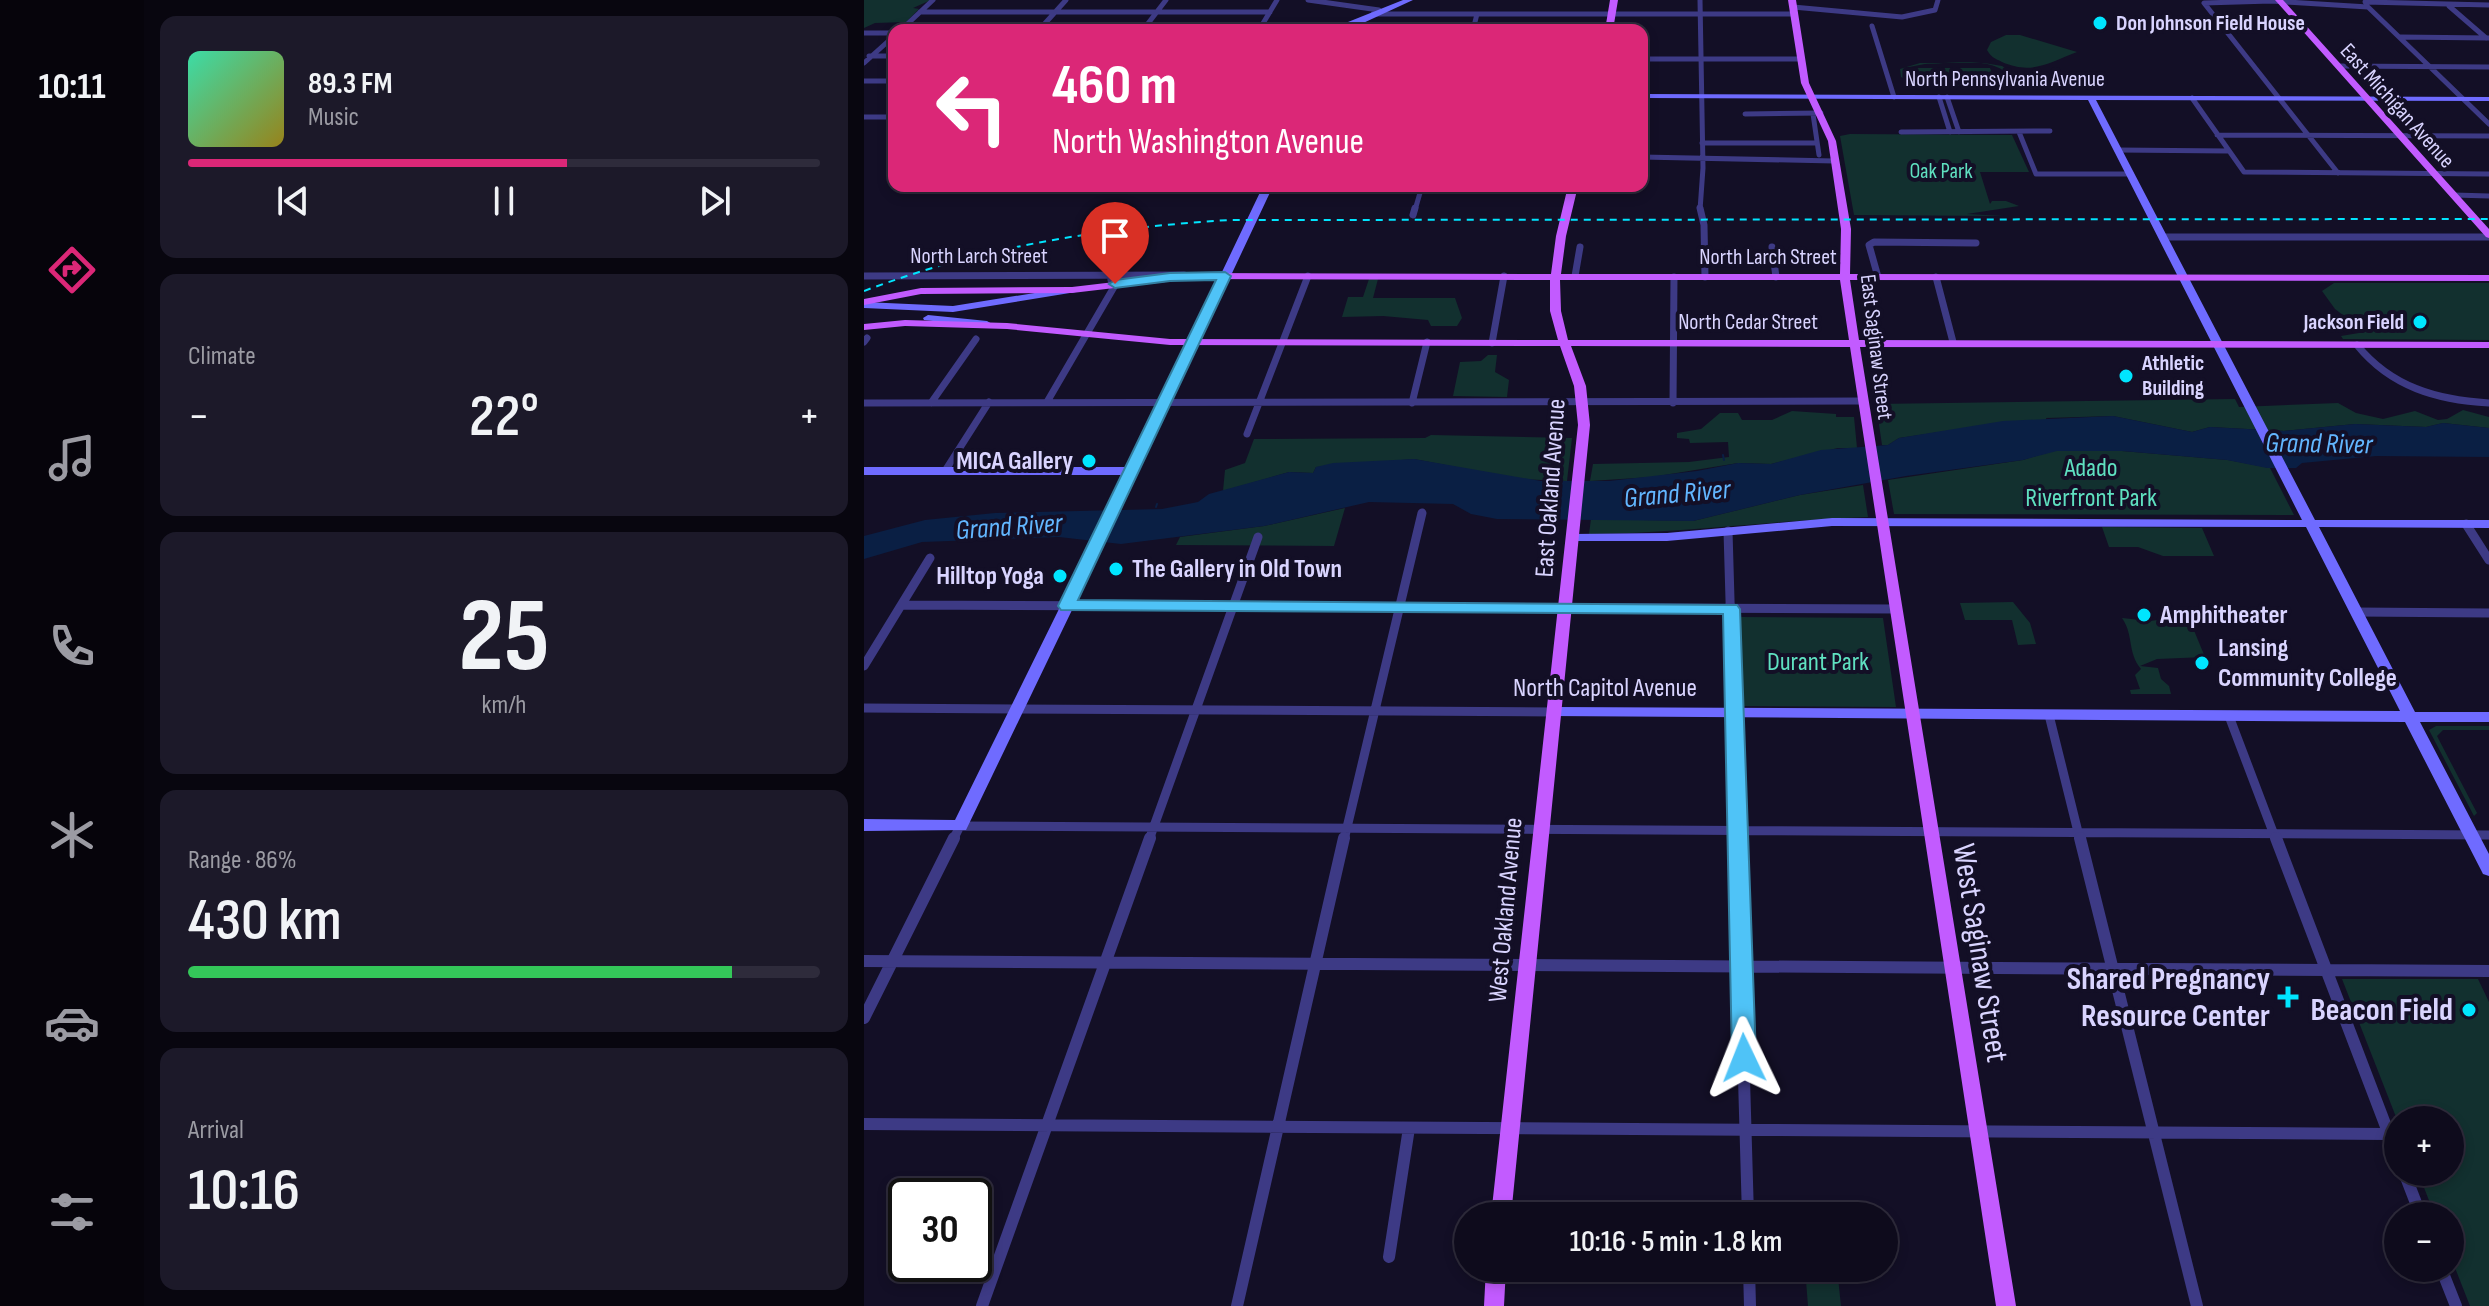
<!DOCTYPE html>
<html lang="en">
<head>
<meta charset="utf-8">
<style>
  :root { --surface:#0e0b1c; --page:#1c1929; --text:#f1f3f6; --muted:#9b9ba3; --line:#2e2b3b; --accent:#db2777 }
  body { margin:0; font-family:"Sofia Sans Condensed",sans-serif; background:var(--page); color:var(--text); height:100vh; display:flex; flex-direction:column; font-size:30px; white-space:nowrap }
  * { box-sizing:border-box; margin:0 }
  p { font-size:26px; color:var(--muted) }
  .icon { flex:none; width:44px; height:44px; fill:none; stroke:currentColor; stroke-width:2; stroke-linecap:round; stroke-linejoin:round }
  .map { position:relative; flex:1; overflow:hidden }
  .sheet { display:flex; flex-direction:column; gap:16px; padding:16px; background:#08060f; width:720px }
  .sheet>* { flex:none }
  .banner { position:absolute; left:24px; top:24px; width:760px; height:168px; border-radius:16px; box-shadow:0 4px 12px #0003,0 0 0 2px var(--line); background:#db2777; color:#fff; overflow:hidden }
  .buttons { position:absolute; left:1520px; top:1106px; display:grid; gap:16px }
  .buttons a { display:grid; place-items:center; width:80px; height:80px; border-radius:50%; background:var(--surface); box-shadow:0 4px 12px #0003,0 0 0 2px var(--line); font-size:40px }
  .speed { position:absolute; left:24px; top:1178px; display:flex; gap:16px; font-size:40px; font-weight:700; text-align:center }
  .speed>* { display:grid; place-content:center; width:104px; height:104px; border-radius:50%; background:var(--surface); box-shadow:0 4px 12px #0003,0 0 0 2px var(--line); line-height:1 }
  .speed .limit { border:4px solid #111; border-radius:12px; background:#fff; color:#111 }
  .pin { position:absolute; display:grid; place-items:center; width:68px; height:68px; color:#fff; margin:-82px -34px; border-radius:50% 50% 50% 0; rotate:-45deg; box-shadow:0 0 8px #0007 }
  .pin .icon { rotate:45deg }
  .me { position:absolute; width:88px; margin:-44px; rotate:358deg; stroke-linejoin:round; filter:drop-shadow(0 0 6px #0008) }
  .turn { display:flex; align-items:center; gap:28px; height:168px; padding:0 32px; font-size:36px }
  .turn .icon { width:104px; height:104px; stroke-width:2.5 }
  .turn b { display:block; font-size:56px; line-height:68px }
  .big { font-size:60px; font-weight:600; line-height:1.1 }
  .sheet .tile { flex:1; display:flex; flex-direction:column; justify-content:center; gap:12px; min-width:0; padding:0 28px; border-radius:16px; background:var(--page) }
  .sheet .dial { align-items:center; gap:0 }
  .dial b { font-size:104px; line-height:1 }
  .song { display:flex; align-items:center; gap:24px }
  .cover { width:96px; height:96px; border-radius:12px; background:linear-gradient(135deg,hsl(160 70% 55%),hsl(50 70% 35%)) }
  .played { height:8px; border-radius:4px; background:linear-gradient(90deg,var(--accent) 60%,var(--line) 60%) }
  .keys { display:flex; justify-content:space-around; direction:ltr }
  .heat { display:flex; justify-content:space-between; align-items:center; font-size:44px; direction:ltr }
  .charge { height:12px; border-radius:6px; background:linear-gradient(90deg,#34c759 86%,var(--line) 0) }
  .trip { position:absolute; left:590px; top:1202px; width:444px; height:80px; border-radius:40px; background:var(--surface); box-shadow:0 4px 12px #0003,0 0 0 2px var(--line); font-weight:600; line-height:80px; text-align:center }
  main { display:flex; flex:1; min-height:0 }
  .tabs { display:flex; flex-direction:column; width:144px; justify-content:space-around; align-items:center; background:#06040b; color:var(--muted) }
  .tabs .icon { width:56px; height:56px }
  .tabs .active { color:var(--accent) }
  .tabs b { font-size:36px; color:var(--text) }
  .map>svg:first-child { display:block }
</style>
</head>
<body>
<main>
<nav class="tabs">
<b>10:11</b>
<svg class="icon active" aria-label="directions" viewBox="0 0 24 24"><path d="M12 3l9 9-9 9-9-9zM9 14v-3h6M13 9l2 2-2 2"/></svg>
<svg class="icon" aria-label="music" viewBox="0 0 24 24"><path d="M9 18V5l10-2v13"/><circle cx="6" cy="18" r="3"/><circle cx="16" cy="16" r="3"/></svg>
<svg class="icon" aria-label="phone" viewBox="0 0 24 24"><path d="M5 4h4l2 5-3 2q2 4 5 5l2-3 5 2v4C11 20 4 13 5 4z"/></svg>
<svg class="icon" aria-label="climate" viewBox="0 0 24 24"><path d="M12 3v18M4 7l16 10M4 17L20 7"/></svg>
<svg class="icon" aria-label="car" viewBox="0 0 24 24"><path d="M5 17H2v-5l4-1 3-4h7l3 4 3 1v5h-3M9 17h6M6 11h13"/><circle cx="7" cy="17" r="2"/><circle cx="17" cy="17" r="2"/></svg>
<svg class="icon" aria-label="filters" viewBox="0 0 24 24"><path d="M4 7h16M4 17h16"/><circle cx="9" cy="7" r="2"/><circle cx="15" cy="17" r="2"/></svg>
</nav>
<section class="sheet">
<div class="tile">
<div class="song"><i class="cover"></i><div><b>89.3 FM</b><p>Music</p></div></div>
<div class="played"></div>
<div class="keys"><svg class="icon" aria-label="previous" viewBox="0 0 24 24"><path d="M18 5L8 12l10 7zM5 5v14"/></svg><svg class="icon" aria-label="pause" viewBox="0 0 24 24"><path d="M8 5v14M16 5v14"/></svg><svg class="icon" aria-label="next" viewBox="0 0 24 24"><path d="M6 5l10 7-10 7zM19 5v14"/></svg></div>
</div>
<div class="tile"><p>Climate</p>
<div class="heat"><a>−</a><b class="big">22°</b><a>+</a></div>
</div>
<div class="tile dial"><b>25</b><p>km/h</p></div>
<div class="tile"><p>Range · 86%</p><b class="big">430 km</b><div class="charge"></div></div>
<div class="tile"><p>Arrival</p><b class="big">10:16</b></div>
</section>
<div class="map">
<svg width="1625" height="1306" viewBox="0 0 1625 1306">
  <rect width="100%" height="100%" fill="#130f26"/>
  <!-- green -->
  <path fill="#12302f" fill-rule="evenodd" d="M0 0H67L49 8 55 9 42 22 11 23 0 28Z
    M1142 35H1156L1213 52C1184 63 1168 75 1138 62 1130 58 1127 57 1123 50L1127 42Z
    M1056 63H1120L1138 66 1149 73V79L1143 84 1155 86H1040L1039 83H1047L1037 77 1036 69ZM1061 64C1083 64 1129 56 1144 75 1132 90 1054 87 1040 74L1045 67Z
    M1053 68H1126L1131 80H1057Z
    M986 134 1148 135 1165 172H1116L1126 204 1128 201H1142L1155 206 1103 214 1140 216 990 215 976 136Z
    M505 279H514L509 298H591L598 318 593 326H567L564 320 519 316 478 317 484 297H499Z
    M1470 283H1625V340L1479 339 1477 336 1501 332 1471 309 1458 291Z
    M624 355H633L631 372 645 380 643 397 589 396 596 362 617 361Z
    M1371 399 1375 407 1474 403 1492 413 1519 419 1551 411 1574 420 1583 419 1599 410 1625 417V428L1579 423 1562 427 1491 424 1420 431 1346 427 1328 432 1249 416 1182 418 1193 451H1258L1364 460 1406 468 1430 515 1030 514 1024 480 1159 460 1185 452 1123 425 1035 438 1024 445H1018L1012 404Z
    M928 411 972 414V417H990L993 448H974L907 464 874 463 788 477 726 481 729 464 825 462 865 457 864 442 826 443 825 439 813 438V433L837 429 856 413H874L878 420H908Z
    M567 435 708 438 703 481 655 479 550 459 452 467 449 473 425 472 359 491 361 470 381 463 390 439 561 438Z
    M999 485 1004 517C911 520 819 533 725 534L727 519 829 521 936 495Z
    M481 508 470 546 312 545 316 537 400 526Z
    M1238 527 1338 528 1350 556H1299L1274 547H1245Z
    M1149 602 1166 623 1172 644 1154 645 1148 620H1101L1096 603Z
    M1324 616 1341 657 1293 659 1276 666 1294 668 1297 679 1305 686 1307 694H1267L1266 690 1276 689 1271 675 1277 669C1263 652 1270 635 1258 618L1286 621Z
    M875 617 1019 618 1032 707 878 706Z
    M1572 726H1625V730H1579L1573 736 1613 813 1610 816 1565 730Z
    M1478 979H1614L1625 1002V1306H1606L1586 1255V1216H1571L1554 1172H1586V1120L1534 1122Z
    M941 1268H973L977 1306H944Z"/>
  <!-- water -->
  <path fill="#0a1f44" d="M1249 416 1328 432 1346 427 1420 431 1491 424 1562 427 1579 423 1625 428V457L1512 456 1438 463 1432 468H1403L1363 460 1258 451H1193L1159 460 1042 476 936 495 829 521 633 519 607 514 589 504 505 502 400 526 257 544 195 537 58 542 0 559V536L61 520 131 513 298 509 334 502 345 494 425 472 449 473 452 467 469 463 550 459 677 481H745L833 471 874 463 907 464 957 450 1024 445 1035 438 1139 421Z"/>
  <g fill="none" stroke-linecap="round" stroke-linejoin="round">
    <!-- stream -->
    <path stroke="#0a1f44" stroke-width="2" d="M859 455 860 460
      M292 507 293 504"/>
    <!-- street-far3 -->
    <path stroke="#3d3a85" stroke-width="5" d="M444 0 515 10
      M836 0 839 168 836 210
      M1501 2 1625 5
      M1585 6 1622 38
      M929 7 1038 17 1071 10 1074 0
      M56 12H406
      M509 14H929
      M1008 26 1030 97
      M37 30 69 0
      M175 30 202 0
      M279 30 302 0
      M395 30 413 0
      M609 30 613 14
      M0 33H30
      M1536 37 1625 38
      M5 56H30
      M778 59H936
      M0 63 30 36
      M1474 66 1625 67
      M0 81H30
      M1075 97 1086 132
      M1083 97 1095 132
      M1328 98 1380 172 1625 174
      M881 114 957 113
      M949 114 955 155
      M0 117H30
      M1037 132 1186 131
      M1155 132 1172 174H1267
      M1353 135 1625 136
      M838 143H953
      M1254 150 1364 151
      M778 157 970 161
      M1474 173 1340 3 1407 1 1504 7 1625 124
      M1590 195 1625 196
      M551 210 558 186"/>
    <!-- street-far2 -->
    <path stroke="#3d3a85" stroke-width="7" d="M836 208 840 225 841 277
      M549 215 551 208
      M1300 237H1625
      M908 247 912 277
      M0 276 320 275
      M711 276 716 247
      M1014 277 1005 245 1010 242 1112 243
      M1072 277 1089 342
      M0 342 3 338
      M628 343 640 276
      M1493 345C1527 387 1573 400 1625 403
      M183 402 250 287 247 280
      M0 403 999 401
      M67 403 112 339
      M548 403 563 342
      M809 403 810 277
      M383 434 444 276
      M81 471 125 402"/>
    <!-- street-far1 -->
    <path stroke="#3d3a85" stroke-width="9" d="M1602 524 1625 560
      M864 531 873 840
      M38 605 1032 609
      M1492 612 1625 613
      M0 666 66 558
      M0 708 691 712
      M1185 715 1216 840
      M1365 716 1412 840
      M89 840 96 826 1625 835
      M285 840 394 537
      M480 840 558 513"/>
    <!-- street -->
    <path stroke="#3d3a85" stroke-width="12" d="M873 838 884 1216
      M1216 838 1333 1306
      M1412 838 1534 1158
      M0 961 1625 971
      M0 1018 90 838
      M0 1124 1525 1134
      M1540 1172 1557 1216
      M525 1257 545 1128
      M885 1268 886 1306
      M1577 1268 1592 1306
      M118 1306 286 838
      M373 1306 480 838"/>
    <!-- secondary -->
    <path fill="#6f6bff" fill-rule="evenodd" d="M539 0H549L484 30H475L484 22Z
      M778 94 1625 97V101L1232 100 1451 520H1625V528L1455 527 1551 712H1625V722H1556L1625 854V876L1619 874 1617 870 1541 722 686 716 684 712 686 708 691 707 1536 711 1442 527 968 526 803 541H703L702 538 708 534 803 533 968 518 1438 520 1224 100 778 98Z
      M399 186H409L275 471 102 830 0 831V819L91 820 261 475H0V467H265Z
      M208 287 212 288V292L89 312 0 308V302L89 306Z
      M64 315 123 321 128 324 123 327 60 320 59 318Z"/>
    <!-- primary -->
    <path fill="#c25bff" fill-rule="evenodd" d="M746 0H754L749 30H741Z
      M924 0H932L945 83 972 141 987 229 986 274 1625 275V281L986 280 995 340 1625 342V348L996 347 1152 1306H1132L986 347 707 346 722 386 726 425 647 1216H627L714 425 710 386 696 346 306 345 143 329 41 326 0 330V324L41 320 143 323 306 339 694 340 686 311V280L327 279 208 293 57 294 0 305V299L57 288 208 287 327 273 687 274 692 236 704 186H714L702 236 697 274H976L977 229 964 141 937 83ZM696 280H976L985 340H704L697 311Z
      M1411 0H1419L1625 229V238L1622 237Z
      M622 1268H642L640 1306H620Z"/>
    <!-- rail -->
    <path stroke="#00e5ff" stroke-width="2" stroke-dasharray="7 6" stroke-linecap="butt" d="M0 291C119 246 239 228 365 220L1625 219"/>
  </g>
  <!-- route -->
  <path fill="#4fc3f7" stroke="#337fa1" stroke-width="2" d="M361 272 367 276 214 600 873 605 876 609 892 1058 889 1065 880 1068 872 1065 868 1058 859 614 197 610 194 606 352 280 306 281 251 288 245 284 251 280 306 273Z"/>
  <!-- markers -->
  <g fill="#00e5ff" stroke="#130f26" stroke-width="3">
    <circle cx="1236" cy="23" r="8"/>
    <circle cx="1556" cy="322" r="8"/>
    <circle cx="1262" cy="376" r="8"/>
    <circle cx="225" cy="461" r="8"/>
    <circle cx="252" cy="569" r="8"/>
    <circle cx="196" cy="576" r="8"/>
    <circle cx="1280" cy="615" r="8"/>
    <circle cx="1338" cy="663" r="8"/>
    <path d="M1420 985h8v8h8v8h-8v8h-8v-8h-8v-8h8z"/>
    <circle cx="1605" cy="1010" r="8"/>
  </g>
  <g text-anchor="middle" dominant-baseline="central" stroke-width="8" stroke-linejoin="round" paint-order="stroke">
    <!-- far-poi labels -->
    <g font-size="22" font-weight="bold" fill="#d9d4ff" stroke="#130f26" text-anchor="start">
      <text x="1252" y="23">Don Johnson Field House</text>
      <text x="1540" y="322" text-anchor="end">Jackson Field</text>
      <text x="1278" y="363">Athletic<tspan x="1278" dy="25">Building</tspan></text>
    </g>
    <!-- far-street labels -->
    <g font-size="22" fill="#d9d4ff" stroke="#130f26">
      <text x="1141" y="79">North Pennsylvania Avenue</text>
      <text transform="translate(1533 106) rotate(48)">East Michigan Avenue</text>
      <text x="115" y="256">North Larch Street</text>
      <text x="904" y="257">North Larch Street</text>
      <text x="884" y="322">North Cedar Street</text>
      <text transform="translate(1012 347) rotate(83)">East Saginaw Street</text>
    </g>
    <!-- far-park labels -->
    <g font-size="22" fill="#5fe0c0" stroke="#130f26">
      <text x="1077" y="171">Oak Park</text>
    </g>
    <!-- poi labels -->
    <g font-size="26" font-weight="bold" fill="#d9d4ff" stroke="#130f26" text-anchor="start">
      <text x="209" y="461" text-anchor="end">MICA Gallery</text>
      <text x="268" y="569">The Gallery in Old Town</text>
      <text x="180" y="576" text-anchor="end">Hilltop Yoga</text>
      <text x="1296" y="615">Amphitheater</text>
      <text x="1354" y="648">Lansing<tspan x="1354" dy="30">Community College</tspan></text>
    </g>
    <!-- park labels -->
    <g font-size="26" fill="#5fe0c0" stroke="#130f26">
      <text x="1227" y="468">Adado<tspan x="1227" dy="30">Riverfront Park</tspan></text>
      <text x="954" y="662">Durant Park</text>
    </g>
    <!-- street labels -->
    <g font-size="26" fill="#d9d4ff" stroke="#130f26">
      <text transform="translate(687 488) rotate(-86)">East Oakland Avenue</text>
      <text x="741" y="688">North Capitol Avenue</text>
      <text transform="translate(642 910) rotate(-85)">West Oakland Avenue</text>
    </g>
    <!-- water labels -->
    <g font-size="28" font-style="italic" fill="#62b6ff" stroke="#130f26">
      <text transform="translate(1455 444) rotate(1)">Grand River</text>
      <text transform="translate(813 494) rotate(-5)">Grand River</text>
      <text transform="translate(145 527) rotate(-4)">Grand River</text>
    </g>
    <!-- near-street labels -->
    <g font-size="32" fill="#d9d4ff" stroke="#130f26">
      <text transform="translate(1116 953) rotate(81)">West Saginaw Street</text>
    </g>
    <!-- near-poi labels -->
    <g font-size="32" font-weight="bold" fill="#d9d4ff" stroke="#130f26" text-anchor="end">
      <text x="1406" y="979">Shared Pregnancy<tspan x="1406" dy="37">Resource Center</tspan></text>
      <text x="1589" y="1010">Beacon Field</text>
    </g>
  </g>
</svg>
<div class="buttons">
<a>+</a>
<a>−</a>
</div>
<div class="speed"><div class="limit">30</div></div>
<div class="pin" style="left:251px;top:284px;background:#d93025"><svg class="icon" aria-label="arrive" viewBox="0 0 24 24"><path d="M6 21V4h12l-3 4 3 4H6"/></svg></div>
<svg class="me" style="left:880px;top:1058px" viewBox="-20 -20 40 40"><path d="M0-17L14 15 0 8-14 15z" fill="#4fc3f7" stroke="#fff" stroke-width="4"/></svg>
<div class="trip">10:16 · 5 min · 1.8 km</div>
<div class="banner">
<div class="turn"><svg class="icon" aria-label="left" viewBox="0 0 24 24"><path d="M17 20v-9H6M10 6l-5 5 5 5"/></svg><div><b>460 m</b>North Washington Avenue</div></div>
</div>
</div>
</main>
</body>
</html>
